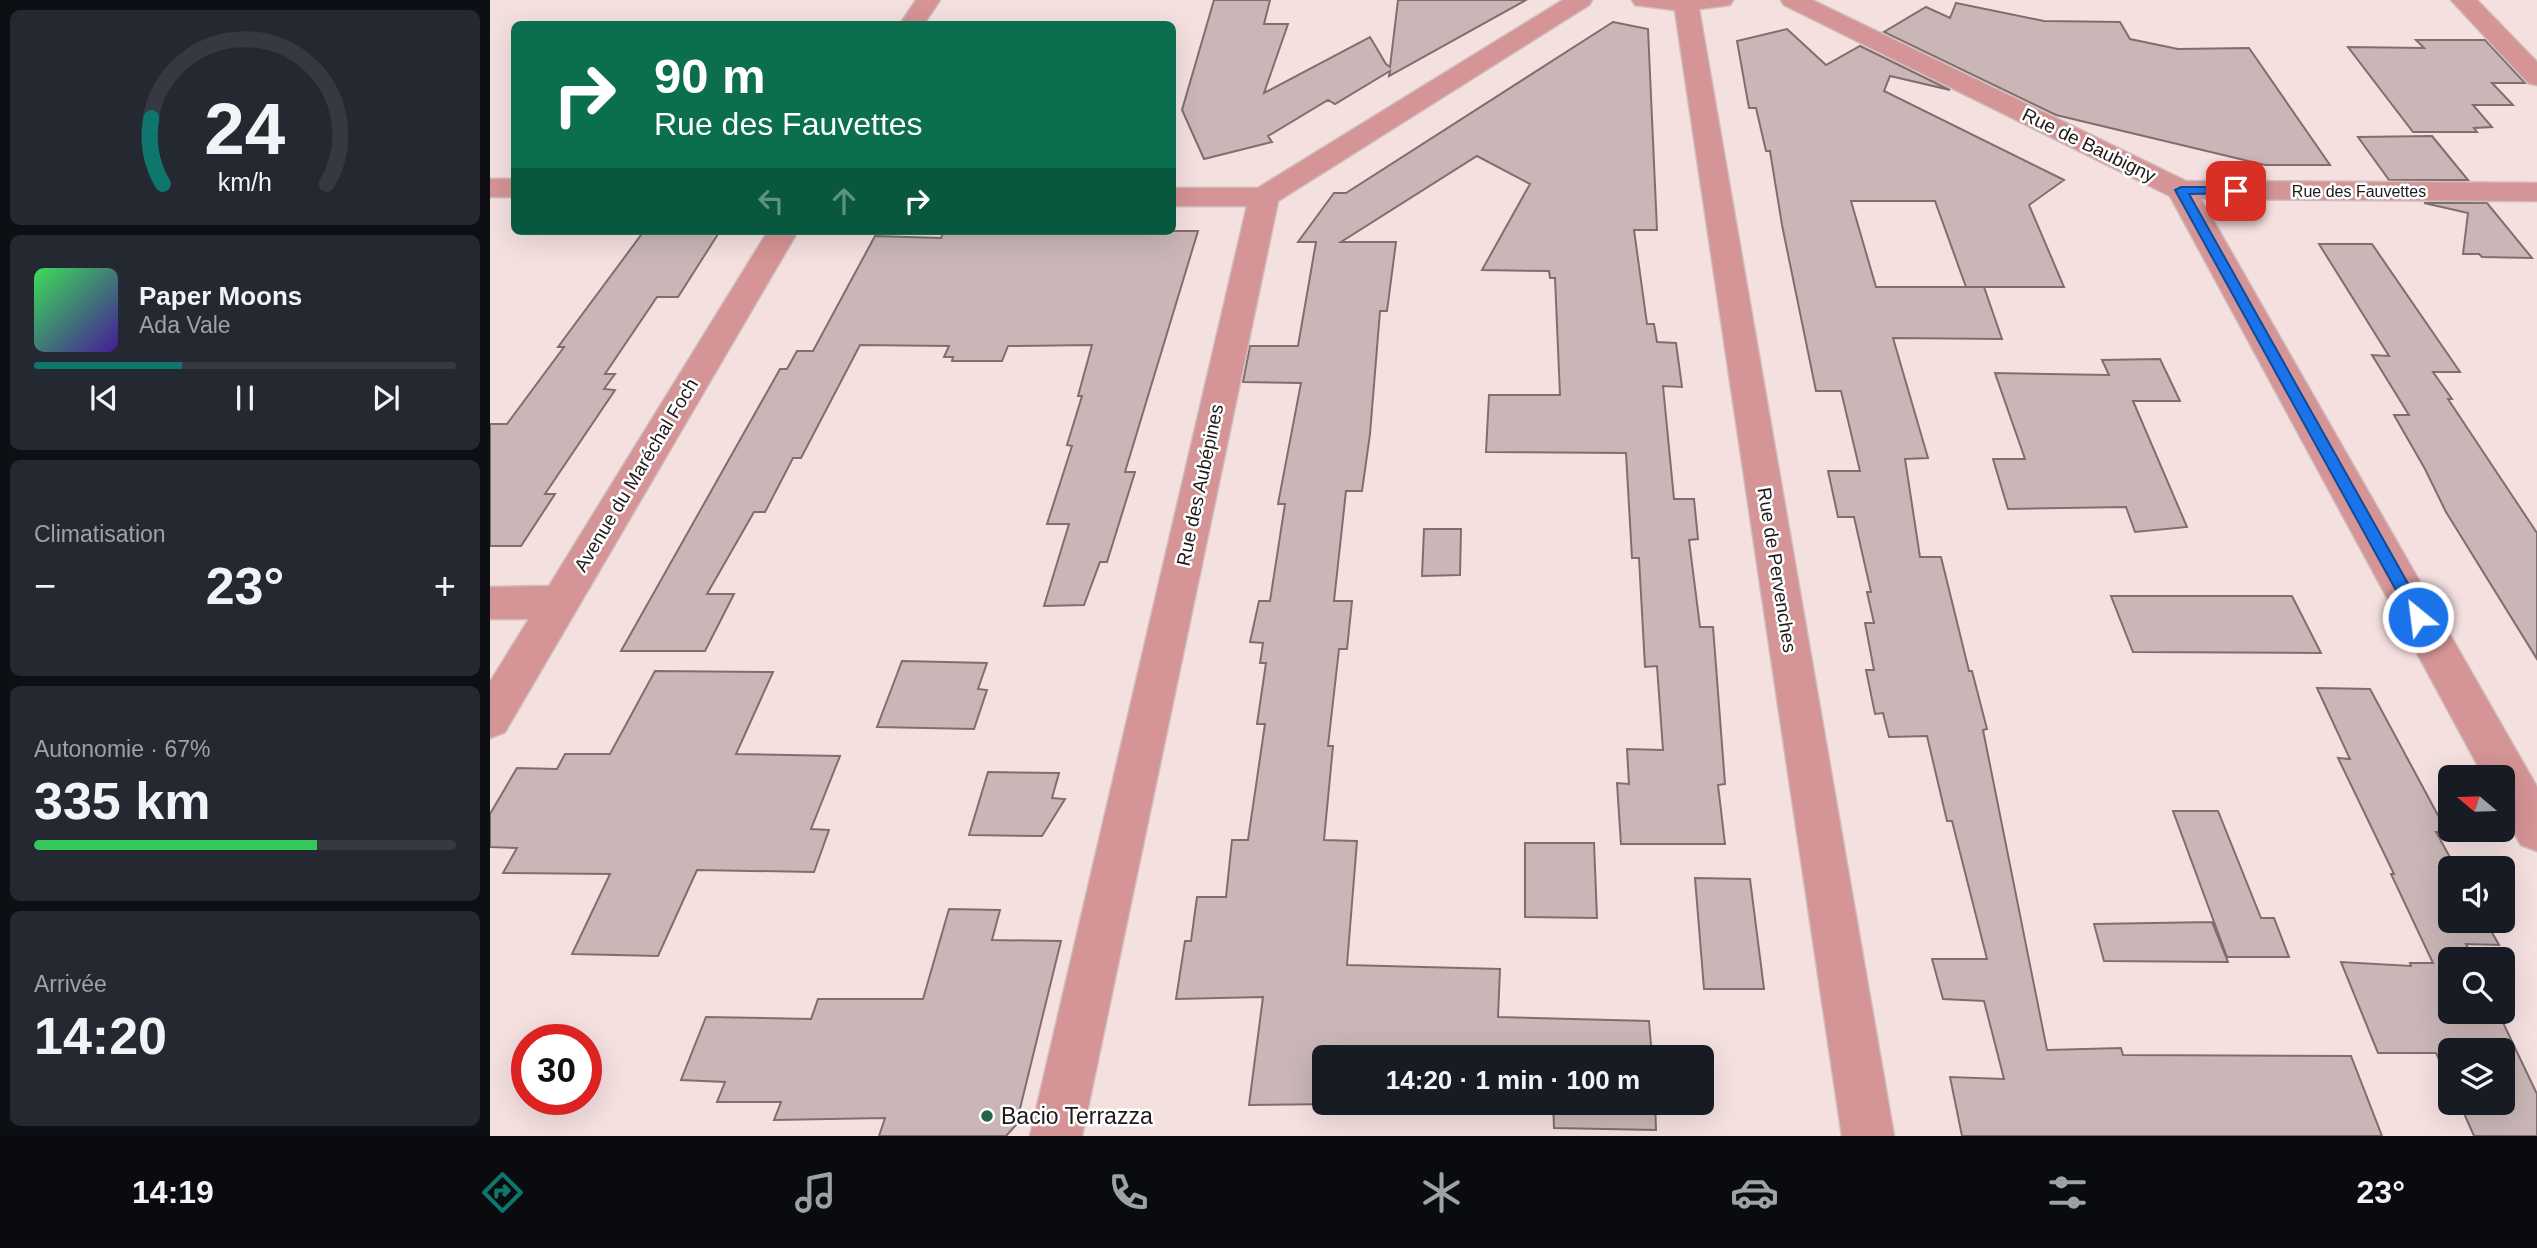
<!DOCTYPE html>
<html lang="fr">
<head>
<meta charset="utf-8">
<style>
  :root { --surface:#171b24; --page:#242831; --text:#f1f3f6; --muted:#9ea1a6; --line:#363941; --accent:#0f766e }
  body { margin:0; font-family:Arial,sans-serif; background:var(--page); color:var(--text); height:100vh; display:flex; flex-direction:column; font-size:26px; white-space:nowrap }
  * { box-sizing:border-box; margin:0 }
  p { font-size:23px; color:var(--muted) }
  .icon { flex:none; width:38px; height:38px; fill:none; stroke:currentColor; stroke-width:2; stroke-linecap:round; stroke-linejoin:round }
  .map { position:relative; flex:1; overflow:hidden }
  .side { display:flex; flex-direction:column; gap:10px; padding:10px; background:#0d0f14; width:490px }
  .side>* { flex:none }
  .top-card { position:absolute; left:21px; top:21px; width:665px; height:214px; border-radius:10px; box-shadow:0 7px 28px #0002; background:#0b6e4f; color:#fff; overflow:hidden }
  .needle { width:46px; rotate:289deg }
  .tools { position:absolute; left:1948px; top:765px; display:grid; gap:14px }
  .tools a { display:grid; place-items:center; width:77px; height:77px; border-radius:10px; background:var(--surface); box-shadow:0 7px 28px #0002; font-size:35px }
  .speed { position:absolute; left:21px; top:1024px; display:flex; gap:14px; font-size:35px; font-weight:700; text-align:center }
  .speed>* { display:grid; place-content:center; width:91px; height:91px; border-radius:50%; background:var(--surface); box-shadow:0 7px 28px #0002; line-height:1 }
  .speed .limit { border:10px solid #d22; background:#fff; color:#111 }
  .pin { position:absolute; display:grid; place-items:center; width:60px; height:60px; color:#fff; margin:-30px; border-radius:14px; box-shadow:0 4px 10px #0006 }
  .me { position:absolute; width:77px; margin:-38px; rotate:331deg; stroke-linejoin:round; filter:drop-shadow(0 0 5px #0008) }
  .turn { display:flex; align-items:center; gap:24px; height:147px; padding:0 28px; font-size:32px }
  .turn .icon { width:91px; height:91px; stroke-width:2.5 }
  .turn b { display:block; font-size:49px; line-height:60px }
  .lanes { display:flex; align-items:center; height:66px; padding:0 28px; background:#0003; justify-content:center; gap:35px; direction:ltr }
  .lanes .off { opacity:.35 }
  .big { font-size:52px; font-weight:700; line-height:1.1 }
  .side .tile { flex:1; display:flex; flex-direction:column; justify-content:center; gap:10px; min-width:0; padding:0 24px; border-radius:10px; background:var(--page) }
  .side .dial { align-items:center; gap:0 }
  .dial svg { height:182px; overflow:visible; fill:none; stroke:var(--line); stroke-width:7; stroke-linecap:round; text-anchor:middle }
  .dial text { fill:var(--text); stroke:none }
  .song { display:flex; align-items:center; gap:21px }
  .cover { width:84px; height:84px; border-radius:10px; background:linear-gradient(135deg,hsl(130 70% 55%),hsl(260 70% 35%)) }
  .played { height:7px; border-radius:4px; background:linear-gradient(90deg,var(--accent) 35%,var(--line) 35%) }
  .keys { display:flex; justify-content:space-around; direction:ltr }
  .heat { display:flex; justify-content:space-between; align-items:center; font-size:38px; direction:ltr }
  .charge { height:10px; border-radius:5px; background:linear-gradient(90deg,#34c759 67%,var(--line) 0) }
  .trip { position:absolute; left:822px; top:1045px; width:402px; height:70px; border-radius:10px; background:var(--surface); box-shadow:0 7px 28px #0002; font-weight:700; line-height:70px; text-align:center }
  .tabs { display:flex; height:112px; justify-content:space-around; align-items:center; background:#090b0e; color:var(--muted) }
  .tabs .icon { width:49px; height:49px }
  .tabs .active { color:var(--accent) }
  .tabs b { font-size:32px; color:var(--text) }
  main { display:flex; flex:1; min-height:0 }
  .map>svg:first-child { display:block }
</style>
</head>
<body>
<main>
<section class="side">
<div class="tile dial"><svg viewBox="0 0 100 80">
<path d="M14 69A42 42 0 1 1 86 69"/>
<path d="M14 69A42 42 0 0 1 9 40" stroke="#0f766e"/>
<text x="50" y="56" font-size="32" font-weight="700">24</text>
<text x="50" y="72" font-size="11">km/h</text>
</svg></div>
<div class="tile">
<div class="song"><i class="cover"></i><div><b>Paper Moons</b><p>Ada Vale</p></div></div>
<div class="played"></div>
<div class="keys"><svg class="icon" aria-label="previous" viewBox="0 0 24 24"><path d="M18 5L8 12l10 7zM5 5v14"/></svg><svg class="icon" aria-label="pause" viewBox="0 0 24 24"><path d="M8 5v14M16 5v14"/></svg><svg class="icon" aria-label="next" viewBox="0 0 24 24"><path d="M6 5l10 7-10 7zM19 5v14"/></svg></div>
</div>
<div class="tile"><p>Climatisation</p>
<div class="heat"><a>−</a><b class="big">23°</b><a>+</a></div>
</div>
<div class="tile"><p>Autonomie · 67%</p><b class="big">335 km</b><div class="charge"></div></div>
<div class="tile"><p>Arrivée</p><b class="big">14:20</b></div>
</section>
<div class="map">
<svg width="2047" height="1136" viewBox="0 0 2047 1136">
  <rect width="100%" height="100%" fill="#f5e0e0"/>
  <!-- building -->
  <path fill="#cab6b6" stroke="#806e6e" stroke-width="2" d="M724 0H780L774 24H798L774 93 880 37 896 64 900 67 908 0H1036L899 76 900 71 845 104 838 100 778 136 782 142 714 159 692 110Z
    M1466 3 1554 21 1630 22 1640 39 1688 49 1759 48 1840 165H1775L1566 115 1394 32 1436 7 1460 18Z
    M1123 22 1158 29 1167 230H1144L1157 324H1164L1167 342 1186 343 1192 387 1173 386 1184 499H1204L1208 539 1199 540 1210 627H1223L1235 784 1228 785 1235 844H1131L1127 783 1139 784 1137 749 1173 750 1167 666 1155 667 1149 558H1142L1136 453 996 452 999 395H1070L1065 278H1060L1059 271 992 270 1040 184 987 156 851 242H906L897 311H890L880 434 872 491H856L844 601H862L857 649H849L838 746H843L834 840 867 841 857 965 1010 969 1008 1017 1159 1021 1162 1057H835V1102L846 1104 759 1105 773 997 686 999 695 941H701L707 897H736L742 840H758L775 724H767L776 663H770L773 643 760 642 769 601H780L795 504H788L811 383 753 382 760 346H808L826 242H808L844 193H856Z
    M1297 29 1336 65 1370 46 1460 90 1400 76 1394 91 1574 180 1539 205 1574 287H1476L1445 201H1361L1386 287H1494L1512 339 1403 338 1438 458 1415 459 1430 557H1451L1479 671H1482L1497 729 1493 730 1557 1050 1631 1048 1633 1055 1861 1056 1892 1136H1472L1460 1077 1514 1079 1494 1001 1453 999 1442 959H1497L1462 821H1457L1437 736 1399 737 1393 713 1385 714 1376 670H1384L1375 623H1384L1377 592H1381L1364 517H1348L1338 471H1370L1351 391H1326L1292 225 1280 151H1276L1266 108H1259L1247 41Z
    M1926 40H1995L2035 83H2002L2023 105H1983L2002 127 1984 128 1987 132H1923L1858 47 1934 48Z
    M1942 136 1978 180H1899L1868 137Z
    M1934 203H1997L2042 258 1992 257 1989 254H1973L1978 213Z
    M154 231H230L188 297H167L115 374H125L114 389 125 390 55 494H65L31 546H0V424H17L74 347H68Z
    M454 231H708L635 472H645L617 562H610L594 605 554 606 579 524H557L582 446 577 445 592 396H588L602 345 518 346 512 361H462L463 357H454L459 346 370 345 311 458H303L275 512H264L217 594H244L215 651H131L290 369H297L307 351H323L385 236 451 238Z
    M1829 244H1882L1970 372H1943L1962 399H1958L2047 533V659L1956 512 1935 469 1904 415H1919L1882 355 1899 356Z
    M1670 359 1690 401H1643L1697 527 1645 532 1636 507 1518 509 1503 459H1535L1505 373 1619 375 1612 360Z
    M934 529H971L970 575 932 576Z
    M1621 596H1802L1831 653 1643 652Z
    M412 661 497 663 488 689 497 690 484 729 387 727Z
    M165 671 283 672 246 754 350 756 321 829 339 830 324 872 207 870 168 956 82 954 120 874 13 873 27 848 0 847V814L27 768 67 769 75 754H120Z
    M1827 688 1880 689 1957 832H1946L1966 868H1960V920H1995L2009 945 1976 944 1983 959H1960V1012H2008L2047 1094V1136H1984L1969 1102H2012V1050H1960V1083L1946 1053H1888L1851 962 1921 966 1920 963H1943L1901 874H1904L1848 758 1860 759Z
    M498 772 569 773 562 798 575 799 552 836 479 835Z
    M1683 811H1728L1771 918H1784L1799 957H1737Z
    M1035 843H1104L1107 918 1035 917Z
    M1205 878 1260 879 1274 989H1214Z
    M459 909 510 910 502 940 571 941 526 1125 516 1136H389L395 1118 284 1120 291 1102H227L235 1082 191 1080 216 1017 321 1019 328 999H433Z
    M1722 922 1738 962 1614 961 1604 924Z
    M1063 1102H1165L1166 1130 1064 1128Z"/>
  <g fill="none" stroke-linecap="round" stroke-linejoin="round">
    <!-- minor casing -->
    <g stroke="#cfbcbc" stroke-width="3">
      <path id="minor" d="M426 0H450L434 24H410Z
        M1073 0H1102L1099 5 788 201 592 1136H540L757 206H682V188H768Z
        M1142 0H1243L1240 5 1209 9 1404 1136H1352L1185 10 1145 5Z
        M1291 0H1322L1696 181 2047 183V201L1711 199 2047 787V851L2031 845 2012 811V777H1994L1680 196 1294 5Z
        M1961 0H1987L2047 62V85L2038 83Z
        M0 179H24V197H0Z
        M278 231H308L15 732 0 738V682L39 619H0V587L59 586Z"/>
    </g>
    <!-- minor -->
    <use href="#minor" fill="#d59495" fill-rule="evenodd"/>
  </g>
  <!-- route -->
  <path fill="#1a73e8" stroke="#114b97" stroke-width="2" d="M1746 187 1750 188V193L1699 194 1934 612 1937 617 1934 621H1923L1685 190 1691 187Z"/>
  <!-- markers -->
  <circle fill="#26624d" stroke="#fff" stroke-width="2.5" cx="497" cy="1116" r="7"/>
  <g text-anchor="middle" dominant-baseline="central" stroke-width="5" stroke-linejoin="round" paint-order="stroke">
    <!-- far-street labels -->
    <g font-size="16" fill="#211919" stroke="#fff">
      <text x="1869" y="191">Rue des Fauvettes</text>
    </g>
    <!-- street labels -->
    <g font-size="19" fill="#211919" stroke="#fff">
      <text transform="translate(1599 145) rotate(26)">Rue de Baubigny</text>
      <text transform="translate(146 475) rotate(-59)">Avenue du Maréchal Foch</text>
      <text transform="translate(710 485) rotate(-78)">Rue des Aubépines</text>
      <text transform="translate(1287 570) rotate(81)">Rue de Pervenches</text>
    </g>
    <!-- near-poi labels -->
    <g font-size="23" fill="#211919" stroke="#fff" text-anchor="start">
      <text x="511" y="1116">Bacio Terrazza</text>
    </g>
  </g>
</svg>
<div class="tools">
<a><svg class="needle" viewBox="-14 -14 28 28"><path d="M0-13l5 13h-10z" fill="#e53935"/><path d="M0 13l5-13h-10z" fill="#9ea1a6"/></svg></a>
<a><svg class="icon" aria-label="sound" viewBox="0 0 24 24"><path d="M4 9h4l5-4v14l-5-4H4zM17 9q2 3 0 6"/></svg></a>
<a><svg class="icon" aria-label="search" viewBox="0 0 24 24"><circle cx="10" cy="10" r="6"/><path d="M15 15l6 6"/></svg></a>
<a><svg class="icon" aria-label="layers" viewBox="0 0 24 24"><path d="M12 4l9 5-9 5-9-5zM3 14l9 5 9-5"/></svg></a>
</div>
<div class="speed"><div class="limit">30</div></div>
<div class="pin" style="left:1746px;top:191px;background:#d93025"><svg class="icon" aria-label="arrive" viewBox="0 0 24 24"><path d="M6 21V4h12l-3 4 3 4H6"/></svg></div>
<svg class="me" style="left:1928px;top:617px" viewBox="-20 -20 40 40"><circle r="17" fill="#1a73e8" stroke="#fff" stroke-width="3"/><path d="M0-11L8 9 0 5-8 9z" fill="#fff"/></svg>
<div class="trip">14:20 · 1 min · 100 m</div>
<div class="top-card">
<div class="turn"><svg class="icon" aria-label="right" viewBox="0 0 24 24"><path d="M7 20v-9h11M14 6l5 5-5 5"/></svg><div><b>90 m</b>Rue des Fauvettes</div></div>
<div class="lanes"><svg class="icon off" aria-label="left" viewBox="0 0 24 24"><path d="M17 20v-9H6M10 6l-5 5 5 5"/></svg><svg class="icon off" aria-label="ahead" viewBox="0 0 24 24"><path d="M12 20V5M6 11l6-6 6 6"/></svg><svg class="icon" aria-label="right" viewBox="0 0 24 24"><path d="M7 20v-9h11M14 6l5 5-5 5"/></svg></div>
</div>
</div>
</main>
<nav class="tabs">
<b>14:19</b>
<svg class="icon active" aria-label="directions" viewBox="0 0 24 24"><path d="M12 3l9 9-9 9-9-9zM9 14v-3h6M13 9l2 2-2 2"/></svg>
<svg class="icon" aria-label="music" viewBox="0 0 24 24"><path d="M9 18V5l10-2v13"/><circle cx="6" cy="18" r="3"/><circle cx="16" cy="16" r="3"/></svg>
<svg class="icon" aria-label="phone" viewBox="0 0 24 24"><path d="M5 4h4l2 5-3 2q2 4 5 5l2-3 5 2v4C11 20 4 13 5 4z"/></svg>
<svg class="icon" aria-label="climate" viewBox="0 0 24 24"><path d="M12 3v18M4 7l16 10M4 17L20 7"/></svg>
<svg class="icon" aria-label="car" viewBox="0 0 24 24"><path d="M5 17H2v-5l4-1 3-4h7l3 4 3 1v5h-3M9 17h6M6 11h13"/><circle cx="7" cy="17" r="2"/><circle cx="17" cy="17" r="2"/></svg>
<svg class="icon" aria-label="filters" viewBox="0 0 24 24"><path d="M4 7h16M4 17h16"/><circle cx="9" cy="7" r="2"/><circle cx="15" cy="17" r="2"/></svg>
<b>23°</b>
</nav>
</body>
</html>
